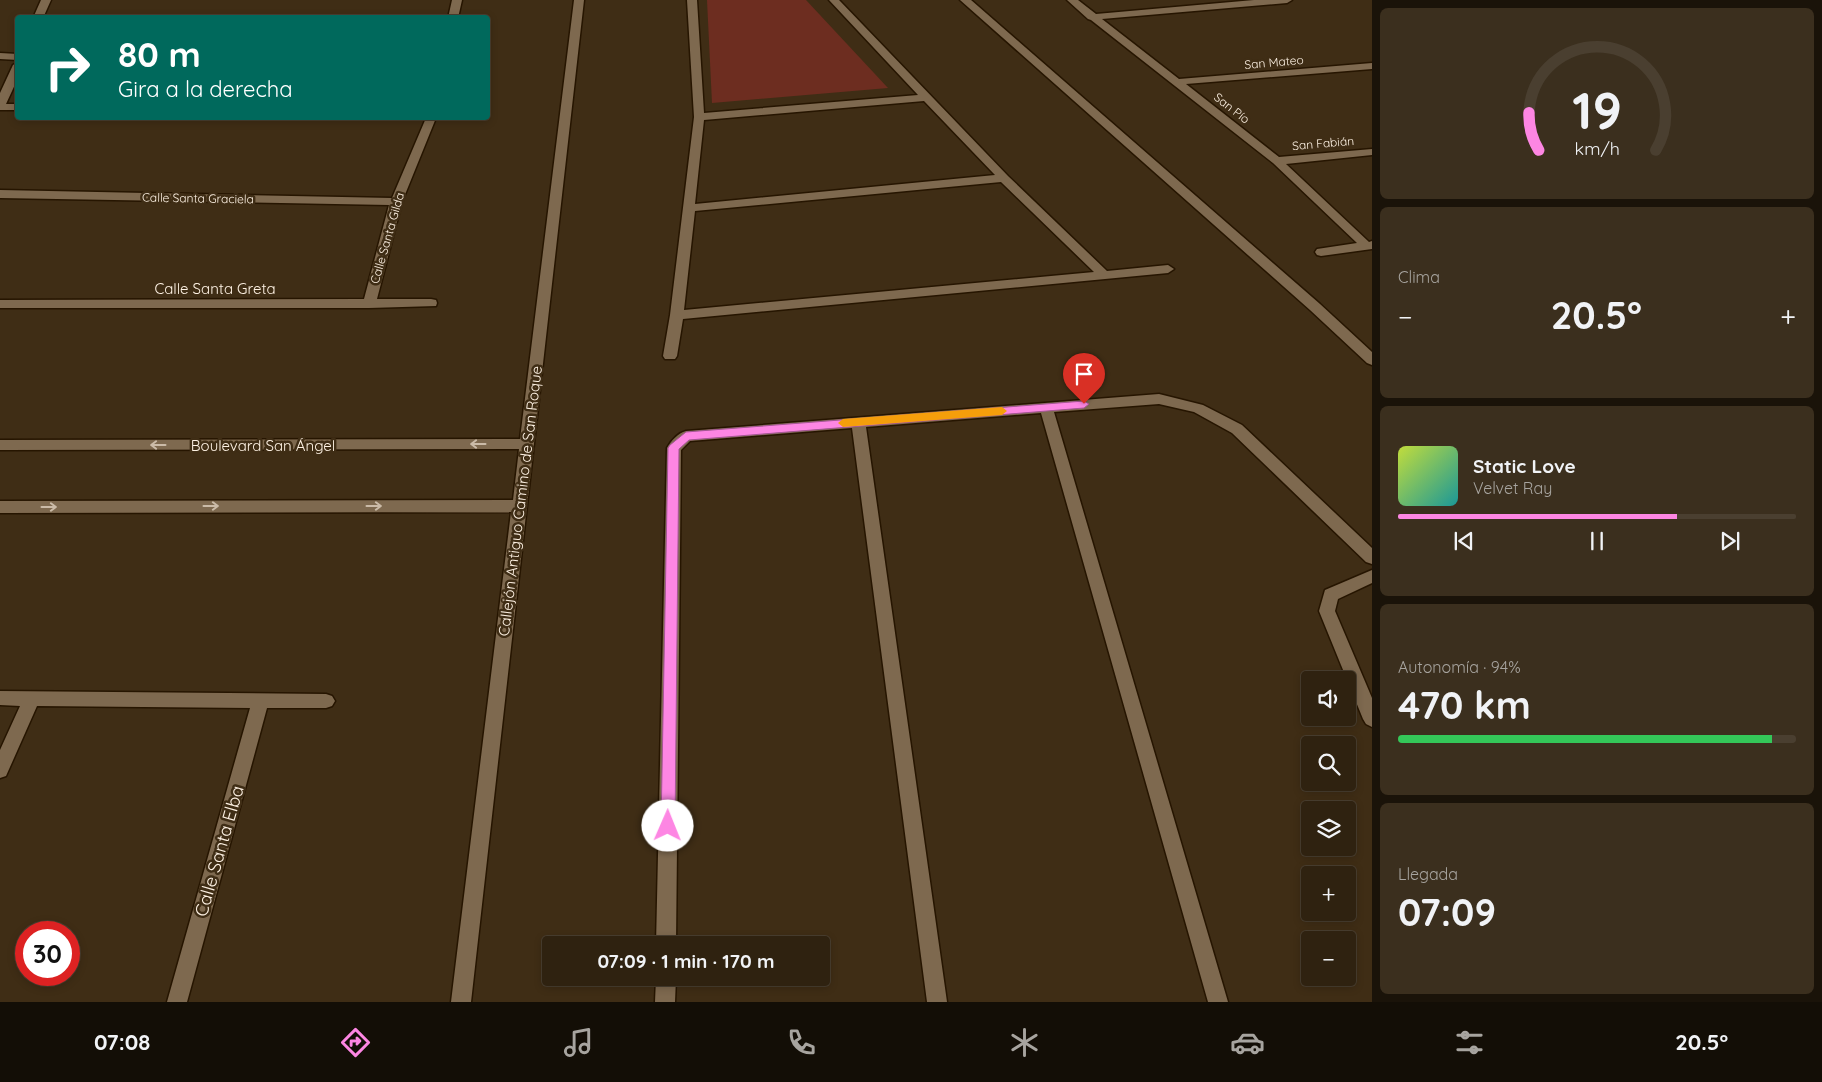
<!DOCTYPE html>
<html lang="es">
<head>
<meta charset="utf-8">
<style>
  :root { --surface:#2f2210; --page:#3b2f1e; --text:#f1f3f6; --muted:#a7a49f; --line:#4a3f30; --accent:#fd86e3 }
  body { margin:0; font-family:Quicksand,sans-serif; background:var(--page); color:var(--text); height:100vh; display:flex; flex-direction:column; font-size:19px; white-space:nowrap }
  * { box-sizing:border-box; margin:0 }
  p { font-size:16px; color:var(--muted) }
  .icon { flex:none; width:28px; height:28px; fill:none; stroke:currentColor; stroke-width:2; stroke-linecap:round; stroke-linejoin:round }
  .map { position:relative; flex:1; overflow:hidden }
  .sheet { display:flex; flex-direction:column; gap:8px; padding:8px; background:#1a1309; width:450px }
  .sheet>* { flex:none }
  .banner { position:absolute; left:15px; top:15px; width:475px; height:105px; border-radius:5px; box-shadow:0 2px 8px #0003,0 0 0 1px var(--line); background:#00695c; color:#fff; overflow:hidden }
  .tools { position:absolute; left:1301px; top:671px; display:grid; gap:10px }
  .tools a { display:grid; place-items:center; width:55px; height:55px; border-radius:5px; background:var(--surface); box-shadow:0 2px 8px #0003,0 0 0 1px var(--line); font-size:25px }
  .speed { position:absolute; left:15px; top:921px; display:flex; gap:10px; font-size:25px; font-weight:700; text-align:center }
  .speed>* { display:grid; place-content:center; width:65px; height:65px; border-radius:50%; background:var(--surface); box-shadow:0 2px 8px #0003,0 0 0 1px var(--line); line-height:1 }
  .speed .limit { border:8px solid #d22; background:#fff; color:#111 }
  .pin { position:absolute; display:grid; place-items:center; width:42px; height:42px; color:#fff; margin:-51px -21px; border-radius:50% 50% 50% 0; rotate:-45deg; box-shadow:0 0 5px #0007 }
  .pin .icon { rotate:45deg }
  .me { position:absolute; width:55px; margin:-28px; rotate:1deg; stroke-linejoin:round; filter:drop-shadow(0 0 4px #0008) }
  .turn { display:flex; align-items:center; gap:18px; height:105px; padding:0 20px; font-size:22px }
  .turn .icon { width:65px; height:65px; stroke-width:2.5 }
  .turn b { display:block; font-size:35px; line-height:42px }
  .big { font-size:38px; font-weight:700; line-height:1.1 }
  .sheet .tile { flex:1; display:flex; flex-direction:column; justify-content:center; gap:8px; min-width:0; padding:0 18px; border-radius:8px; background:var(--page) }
  .sheet .dial { align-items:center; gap:0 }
  .dial svg { height:130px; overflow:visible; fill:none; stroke:var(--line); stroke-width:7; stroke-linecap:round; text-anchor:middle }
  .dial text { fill:var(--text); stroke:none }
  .song { display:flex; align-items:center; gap:15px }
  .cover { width:60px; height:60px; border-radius:8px; background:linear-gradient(135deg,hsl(70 70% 55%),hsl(180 70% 35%)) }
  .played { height:5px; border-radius:2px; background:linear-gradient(90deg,var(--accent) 70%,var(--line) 70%) }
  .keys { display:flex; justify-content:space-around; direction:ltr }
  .heat { display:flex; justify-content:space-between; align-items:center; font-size:28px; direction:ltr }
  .charge { height:8px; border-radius:4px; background:linear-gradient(90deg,#34c759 94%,var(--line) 0) }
  .trip { position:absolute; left:542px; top:936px; width:288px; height:50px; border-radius:5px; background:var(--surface); box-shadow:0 2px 8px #0003,0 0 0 1px var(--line); font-weight:700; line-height:50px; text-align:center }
  .tab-bar { display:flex; height:80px; justify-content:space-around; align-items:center; background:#130e06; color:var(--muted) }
  .tab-bar .icon { width:35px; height:35px }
  .tab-bar .selected { color:var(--accent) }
  .tab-bar b { font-size:22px; color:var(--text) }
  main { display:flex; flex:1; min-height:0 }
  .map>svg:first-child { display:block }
</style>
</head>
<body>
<main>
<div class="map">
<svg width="1372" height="1002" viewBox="0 0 1372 1002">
  <rect width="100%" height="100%" fill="#3f2d15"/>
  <!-- green -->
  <path fill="#6d2d20" d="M707 0H806L888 88 712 103Z"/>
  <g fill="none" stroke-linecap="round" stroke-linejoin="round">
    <!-- minor casing -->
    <g stroke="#261500" stroke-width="3">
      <path id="minor" d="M41 0H51L43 18H33Z
        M452 0H462L458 18H448Z
        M574 0H584L471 1002H451L511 512 0 513V501L513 500 519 449 0 450V440L520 439Z
        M687 0H697L704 113 918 95 829 0H839L1008 176 1107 271 1168 265 1174 269 1168 273 683 319 677 356 675 359H665L663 356 670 315 694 117ZM924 101 995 175 695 204 704 120ZM1001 182 1094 272 684 310 695 211Z
        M960 0H971L1320 304 1372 352V365L1367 363 1310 310Z
        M1067 0H1078L1096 14 1254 0H1292L1287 3 1102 19 1179 79 1372 63V69L1186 84 1279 157 1372 149V155L1286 164 1369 242 1372 241V249L1321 256 1317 255 1315 252 1317 249 1357 243 1273 163 1091 20 1088 19Z
        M0 53 18 54V60L0 59Z
        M18 62V78L6 104H18V110H0V93L13 65Z
        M426 118H436L402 202 377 299H431L436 300 437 303 436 306 369 308H0V300L364 299 389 205 0 198V190L392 198Z
        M1159 394 1203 405 1242 425 1372 548V564L1366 562 1232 433 1194 412 1159 404 1054 412 1228 1002H1208L1041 413 866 427 947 1002H927L852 428 690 441 681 450 676 945H656L667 448C671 441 678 433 686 431Z
        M1372 570V583L1338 599 1335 611 1372 698V727L1366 724 1363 719 1319 611 1325 590Z
        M0 691 326 694 332 696 335 701 332 706 326 708H267L187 1002H167L250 708 37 706 6 776 0 778V750L20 706 0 705Z
        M656 978H676L675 1002H655Z"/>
    </g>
    <!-- minor -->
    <use href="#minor" fill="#7e694f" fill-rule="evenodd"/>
  </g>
  <!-- one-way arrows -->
  <defs><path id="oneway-shaft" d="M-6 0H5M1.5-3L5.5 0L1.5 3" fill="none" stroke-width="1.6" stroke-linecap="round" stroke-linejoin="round" transform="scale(1.25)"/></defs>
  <g stroke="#cbbba8">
    <use href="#oneway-shaft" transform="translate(478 444) rotate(180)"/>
    <use href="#oneway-shaft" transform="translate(158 445) rotate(-180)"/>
    <use href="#oneway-shaft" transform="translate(211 506)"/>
    <use href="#oneway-shaft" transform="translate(374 506)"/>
    <use href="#oneway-shaft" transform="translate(49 507)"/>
  </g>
  <!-- route -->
  <path fill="#fd86e3" stroke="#a45794" d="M1084 401 1089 404 1084 408 689 440 679 449 675 826 673 830 668 832 663 830 661 826 668 448 670 445 686 432Z"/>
  <!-- slow -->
  <path fill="#f59e0b" d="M1002 407 1007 411 1002 415 843 427 838 423 843 419Z"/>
  <g text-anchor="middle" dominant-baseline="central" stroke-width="5" stroke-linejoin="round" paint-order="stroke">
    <!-- far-street labels -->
    <g font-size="12" fill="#fef2e4" stroke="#3f2d15">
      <text transform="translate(1274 62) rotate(-5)">San Mateo</text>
      <text transform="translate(1232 108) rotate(38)">San Pío</text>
      <text transform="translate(1323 143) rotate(-5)">San Fabián</text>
      <text transform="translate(198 198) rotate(1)">Calle Santa Graciela</text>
      <text transform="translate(387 238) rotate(-74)">Calle Santa Gilda</text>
    </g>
    <!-- street labels -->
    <g font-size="15" fill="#fef2e4" stroke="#3f2d15">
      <text x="215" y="288">Calle Santa Greta</text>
      <text x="263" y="445">Boulevard San Ángel</text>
      <text transform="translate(520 501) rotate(-83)">Callejón Antiguo Camino de San Roque</text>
    </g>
    <!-- near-street labels -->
    <g font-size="18" fill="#fef2e4" stroke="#3f2d15">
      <text transform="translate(219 851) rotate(-74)">Calle Santa Elba</text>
    </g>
  </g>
</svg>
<div class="tools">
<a><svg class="icon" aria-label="sound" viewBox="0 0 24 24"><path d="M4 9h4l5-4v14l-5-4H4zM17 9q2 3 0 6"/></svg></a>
<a><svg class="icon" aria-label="search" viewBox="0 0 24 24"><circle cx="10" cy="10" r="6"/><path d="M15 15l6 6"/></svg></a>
<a><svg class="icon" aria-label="layers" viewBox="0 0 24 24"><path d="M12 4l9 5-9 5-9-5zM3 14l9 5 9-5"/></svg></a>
<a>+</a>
<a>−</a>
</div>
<div class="speed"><div class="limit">30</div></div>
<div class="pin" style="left:1084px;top:404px;background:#d93025"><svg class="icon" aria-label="arrive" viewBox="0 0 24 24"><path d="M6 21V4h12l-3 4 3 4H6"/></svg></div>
<svg class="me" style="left:668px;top:826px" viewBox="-20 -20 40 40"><circle r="19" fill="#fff"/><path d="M0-13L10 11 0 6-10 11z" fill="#fd86e3"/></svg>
<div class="trip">07:09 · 1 min · 170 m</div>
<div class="banner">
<div class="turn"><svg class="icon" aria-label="right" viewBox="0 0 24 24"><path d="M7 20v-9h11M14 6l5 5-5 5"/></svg><div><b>80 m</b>Gira a la derecha</div></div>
</div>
</div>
<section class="sheet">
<div class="tile dial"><svg viewBox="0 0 100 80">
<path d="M14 69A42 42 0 1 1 86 69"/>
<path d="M14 69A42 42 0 0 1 8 46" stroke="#fd86e3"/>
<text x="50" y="56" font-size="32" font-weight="700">19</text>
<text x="50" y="72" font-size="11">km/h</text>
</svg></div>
<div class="tile"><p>Clima</p>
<div class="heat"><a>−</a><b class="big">20.5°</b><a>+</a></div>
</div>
<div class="tile">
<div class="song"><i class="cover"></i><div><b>Static Love</b><p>Velvet Ray</p></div></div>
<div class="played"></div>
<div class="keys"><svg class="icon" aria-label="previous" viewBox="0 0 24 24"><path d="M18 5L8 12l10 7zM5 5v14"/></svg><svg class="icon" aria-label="pause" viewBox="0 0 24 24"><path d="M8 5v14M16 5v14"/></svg><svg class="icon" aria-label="next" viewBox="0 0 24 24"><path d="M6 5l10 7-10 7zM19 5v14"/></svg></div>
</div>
<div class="tile"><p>Autonomía · 94%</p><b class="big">470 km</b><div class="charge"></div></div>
<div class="tile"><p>Llegada</p><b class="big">07:09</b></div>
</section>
</main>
<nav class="tab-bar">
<b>07:08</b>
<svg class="icon selected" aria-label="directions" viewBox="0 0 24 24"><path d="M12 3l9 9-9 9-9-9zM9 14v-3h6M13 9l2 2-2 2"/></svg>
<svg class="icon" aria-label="music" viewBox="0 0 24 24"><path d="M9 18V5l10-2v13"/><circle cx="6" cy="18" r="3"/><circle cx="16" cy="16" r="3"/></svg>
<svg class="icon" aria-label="phone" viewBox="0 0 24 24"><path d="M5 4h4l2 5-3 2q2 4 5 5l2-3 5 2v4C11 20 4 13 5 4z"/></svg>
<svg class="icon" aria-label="climate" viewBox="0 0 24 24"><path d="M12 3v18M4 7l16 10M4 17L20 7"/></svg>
<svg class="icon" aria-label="car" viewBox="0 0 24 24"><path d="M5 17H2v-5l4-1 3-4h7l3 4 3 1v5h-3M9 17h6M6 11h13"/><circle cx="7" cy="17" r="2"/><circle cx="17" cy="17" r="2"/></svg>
<svg class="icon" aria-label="filters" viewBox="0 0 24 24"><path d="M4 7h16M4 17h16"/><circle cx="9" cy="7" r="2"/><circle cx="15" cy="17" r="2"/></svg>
<b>20.5°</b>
</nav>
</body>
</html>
